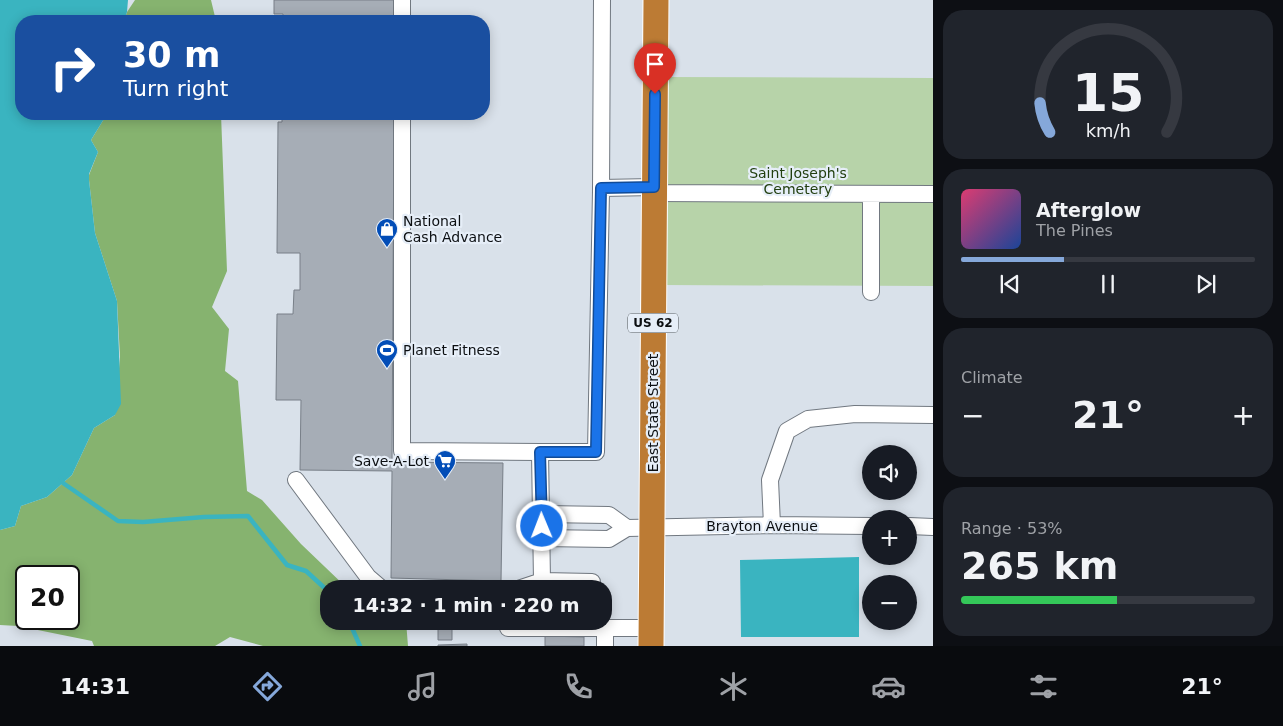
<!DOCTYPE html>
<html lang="en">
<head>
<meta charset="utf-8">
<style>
  :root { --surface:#171b24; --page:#20242c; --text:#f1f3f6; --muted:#9ea1a6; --line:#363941; --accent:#85a8da }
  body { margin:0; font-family:"DejaVu Sans",sans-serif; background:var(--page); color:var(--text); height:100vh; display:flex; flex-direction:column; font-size:19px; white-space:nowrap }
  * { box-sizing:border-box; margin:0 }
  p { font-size:16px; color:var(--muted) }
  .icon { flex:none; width:28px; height:28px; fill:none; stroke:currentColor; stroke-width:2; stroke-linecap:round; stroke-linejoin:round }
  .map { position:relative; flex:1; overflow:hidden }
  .details { display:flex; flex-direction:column; gap:10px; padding:10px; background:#0d0f14; width:350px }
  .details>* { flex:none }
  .guide { position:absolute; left:15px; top:15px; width:475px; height:105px; border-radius:20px; box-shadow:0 2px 12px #0003; background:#1a4fa0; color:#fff; overflow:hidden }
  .fabs { position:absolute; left:862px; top:445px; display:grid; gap:10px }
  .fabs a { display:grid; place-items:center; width:55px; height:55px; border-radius:50%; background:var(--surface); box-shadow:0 2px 12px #0003; font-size:25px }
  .speed { position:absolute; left:15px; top:565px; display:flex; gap:10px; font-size:25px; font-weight:700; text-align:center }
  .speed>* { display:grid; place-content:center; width:65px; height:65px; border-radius:50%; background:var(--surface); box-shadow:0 2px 12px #0003; line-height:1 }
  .speed .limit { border:2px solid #111; border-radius:8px; background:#fff; color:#111 }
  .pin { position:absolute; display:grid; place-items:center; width:42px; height:42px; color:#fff; margin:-51px -21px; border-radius:50% 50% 50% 0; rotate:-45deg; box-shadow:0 0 5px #0007 }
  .pin .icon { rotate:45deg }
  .me { position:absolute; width:55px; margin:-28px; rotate:359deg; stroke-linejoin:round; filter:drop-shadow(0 0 4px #0008) }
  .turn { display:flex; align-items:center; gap:18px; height:105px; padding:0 25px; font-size:22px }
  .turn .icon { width:65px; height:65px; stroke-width:2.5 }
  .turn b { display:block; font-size:35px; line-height:42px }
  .big { font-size:38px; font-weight:700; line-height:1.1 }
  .details .card { flex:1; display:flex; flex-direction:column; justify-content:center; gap:8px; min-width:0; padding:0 18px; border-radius:20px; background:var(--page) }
  .details .dial { align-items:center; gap:0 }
  .dial svg { height:130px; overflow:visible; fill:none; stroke:var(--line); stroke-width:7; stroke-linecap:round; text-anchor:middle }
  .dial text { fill:var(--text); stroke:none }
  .song { display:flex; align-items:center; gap:15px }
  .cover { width:60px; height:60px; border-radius:8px; background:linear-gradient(135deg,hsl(340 70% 55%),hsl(220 70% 35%)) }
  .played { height:5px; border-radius:2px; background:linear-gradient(90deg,var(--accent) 35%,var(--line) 35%) }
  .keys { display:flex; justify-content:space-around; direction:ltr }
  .heat { display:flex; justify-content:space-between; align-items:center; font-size:28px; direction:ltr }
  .charge { height:8px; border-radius:4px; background:linear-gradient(90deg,#34c759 53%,var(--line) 0) }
  .trip { position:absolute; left:320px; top:580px; width:292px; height:50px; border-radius:20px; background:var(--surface); box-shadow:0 2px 12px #0003; font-weight:700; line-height:50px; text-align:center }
  .tab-bar { display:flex; height:80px; justify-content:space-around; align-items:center; background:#090b0e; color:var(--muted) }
  .tab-bar .icon { width:35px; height:35px }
  .tab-bar .active { color:var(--accent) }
  .tab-bar b { font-size:22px; color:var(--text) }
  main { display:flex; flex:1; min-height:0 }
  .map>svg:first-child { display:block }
</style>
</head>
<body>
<main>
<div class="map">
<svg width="933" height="646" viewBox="0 0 933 646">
  <rect width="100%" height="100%" fill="#d9e1ea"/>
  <!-- green -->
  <path fill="#b7d3a9" d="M663 77 933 78V286L662 285Z"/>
  <!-- forest -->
  <path fill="#86b36f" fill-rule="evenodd" d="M135 0H211L216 21H124L127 12Z
    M107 114H221L227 271 212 307 229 329 225 371 238 381 247 491 262 500 301 544 348 589H329V621H406L408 646H263L230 637 215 646H94L92 641 18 626 0 625V530L15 526 21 506 47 497 72 475 94 428 115 415 120 357 117 301 95 233 89 180V175L98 152 91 140ZM26 576H69V619H26Z"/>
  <!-- water -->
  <path fill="#3ab4c0" d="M0 0H128L127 12 124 21H21V114H107L91 140 98 152 89 174V180L95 233 117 301 121 404 115 415 94 428 72 475 47 497 21 506 15 526 0 530Z
    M859 557V637H741L740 560Z"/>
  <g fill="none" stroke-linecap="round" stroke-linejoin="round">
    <!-- stream -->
    <path stroke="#3ab4c0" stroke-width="4.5" d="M61 478 63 483 118 521 143 522 204 517 248 516 287 565 306 571 329 592
      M349 621 360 646"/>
  </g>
  <!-- building -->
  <path fill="#a6adb6" stroke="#787f88" d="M274 0H395V21H283V14H274Z
    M282 114H394L392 462 503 463 501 581 391 578 392 471 300 470 301 400H276L277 314H293L294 290H300V253H277L278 122H282Z
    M438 629H452V640H438Z
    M545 636 584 637V646H545Z
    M467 644V646H438V645Z"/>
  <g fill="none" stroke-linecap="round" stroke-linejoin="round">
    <!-- minor casing -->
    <g stroke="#717880" stroke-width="18">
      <path id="minor" d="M402 21V0
        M402 114V451L540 452
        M601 188 654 187
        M654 193 933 194
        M871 194V292
        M296 480 368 577 382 589
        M542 514 609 515 627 528
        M772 525 770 480 787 431 808 419 855 414 933 415
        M909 526 933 527
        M542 538 609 539 627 528 772 525 871 526
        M592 582 542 581 540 452H596L601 191 602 0
        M518 589 542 581
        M508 621V628H652
        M605 628V646"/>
    </g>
    <!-- highway casing -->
    <g stroke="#fff" stroke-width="27">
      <path id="highway" d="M651 646 656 0"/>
    </g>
    <!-- minor -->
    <use href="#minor" stroke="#fff" stroke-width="16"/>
    <!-- highway -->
    <use href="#highway" stroke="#bc7b34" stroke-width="25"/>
  </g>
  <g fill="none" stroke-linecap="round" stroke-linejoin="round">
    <!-- route casing -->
    <g stroke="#114b97" stroke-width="12">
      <path id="route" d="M542 526 540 452H596L601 188 654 187 655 94"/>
    </g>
    <!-- route -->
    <use href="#route" stroke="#1a73e8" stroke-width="9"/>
  </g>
  <!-- icons -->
  <defs>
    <g id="shop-pin" transform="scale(1.125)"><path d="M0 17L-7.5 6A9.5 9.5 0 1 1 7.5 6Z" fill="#024db7" stroke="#e6eef8"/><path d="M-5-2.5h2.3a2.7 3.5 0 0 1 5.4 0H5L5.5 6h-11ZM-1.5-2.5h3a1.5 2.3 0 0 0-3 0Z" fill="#fff"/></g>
    <g id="stadium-pin" transform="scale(1.125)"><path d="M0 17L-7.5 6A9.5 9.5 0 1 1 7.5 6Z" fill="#024db7" stroke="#e6eef8"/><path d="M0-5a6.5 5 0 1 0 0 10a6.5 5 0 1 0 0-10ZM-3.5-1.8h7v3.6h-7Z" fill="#fff"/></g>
    <g id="supermarket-pin" transform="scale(1.125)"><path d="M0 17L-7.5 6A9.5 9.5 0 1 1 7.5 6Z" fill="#024db7" stroke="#e6eef8"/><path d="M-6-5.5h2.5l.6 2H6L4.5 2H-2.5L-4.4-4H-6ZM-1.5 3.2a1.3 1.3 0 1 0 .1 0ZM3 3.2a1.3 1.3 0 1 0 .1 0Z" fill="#fff"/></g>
  </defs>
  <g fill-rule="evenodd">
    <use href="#shop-pin" x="387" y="229"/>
    <use href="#stadium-pin" x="387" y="350"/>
    <use href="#supermarket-pin" x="445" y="461"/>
  </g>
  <g text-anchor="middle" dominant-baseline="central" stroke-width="4.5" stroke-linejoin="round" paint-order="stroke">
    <!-- shield labels -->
    <rect fill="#e6eef8" stroke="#4d5257" stroke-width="1" x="628" y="313.5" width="50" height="19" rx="4"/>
    <g font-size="12" font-weight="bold" fill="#0c0f12">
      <text x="653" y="323">US 62</text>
    </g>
    <!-- park labels -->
    <g font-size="14" fill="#223f0f" stroke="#e6eef8">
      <text x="798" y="173">Saint Joseph's<tspan x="798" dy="16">Cemetery</tspan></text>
    </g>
    <!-- poi labels -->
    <g font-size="14" fill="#0c0f12" stroke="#e6eef8" text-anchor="start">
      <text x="403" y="221">National<tspan x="403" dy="16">Cash Advance</tspan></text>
      <text x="403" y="350">Planet Fitness</text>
      <text x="429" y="461" text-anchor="end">Save-A-Lot</text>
    </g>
    <!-- street labels -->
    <g font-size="14" fill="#0c0f12" stroke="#e6eef8">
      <text transform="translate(653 413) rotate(-90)">East State Street</text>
      <text x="762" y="526">Brayton Avenue</text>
    </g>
  </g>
</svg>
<div class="fabs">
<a><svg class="icon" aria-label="sound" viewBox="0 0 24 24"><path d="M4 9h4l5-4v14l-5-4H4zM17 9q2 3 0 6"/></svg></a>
<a>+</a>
<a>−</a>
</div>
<div class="speed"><div class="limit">20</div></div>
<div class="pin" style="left:655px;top:94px;background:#d93025"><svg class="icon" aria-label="arrive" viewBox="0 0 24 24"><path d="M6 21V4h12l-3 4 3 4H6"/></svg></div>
<svg class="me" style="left:542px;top:526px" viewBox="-20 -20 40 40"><circle r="17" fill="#1a73e8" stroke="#fff" stroke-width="3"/><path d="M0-11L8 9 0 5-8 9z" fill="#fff"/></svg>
<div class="trip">14:32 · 1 min · 220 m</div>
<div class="guide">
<div class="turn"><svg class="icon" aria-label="right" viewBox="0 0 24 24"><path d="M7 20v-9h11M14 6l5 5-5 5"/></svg><div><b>30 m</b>Turn right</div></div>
</div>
</div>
<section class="details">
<div class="card dial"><svg viewBox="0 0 100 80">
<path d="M14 69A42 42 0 1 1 86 69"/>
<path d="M14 69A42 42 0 0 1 8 51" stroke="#85a8da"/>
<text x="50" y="56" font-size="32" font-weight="700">15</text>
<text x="50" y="72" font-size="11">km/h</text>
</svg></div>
<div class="card">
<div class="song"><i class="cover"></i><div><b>Afterglow</b><p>The Pines</p></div></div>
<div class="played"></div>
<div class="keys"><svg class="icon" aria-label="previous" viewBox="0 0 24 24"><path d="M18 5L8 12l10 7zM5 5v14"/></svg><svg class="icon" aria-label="pause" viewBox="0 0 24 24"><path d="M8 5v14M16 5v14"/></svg><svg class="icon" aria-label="next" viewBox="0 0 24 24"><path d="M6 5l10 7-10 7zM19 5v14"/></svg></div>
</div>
<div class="card"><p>Climate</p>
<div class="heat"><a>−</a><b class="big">21°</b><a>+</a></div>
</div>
<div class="card"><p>Range · 53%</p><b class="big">265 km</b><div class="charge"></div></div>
</section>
</main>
<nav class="tab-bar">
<b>14:31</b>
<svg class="icon active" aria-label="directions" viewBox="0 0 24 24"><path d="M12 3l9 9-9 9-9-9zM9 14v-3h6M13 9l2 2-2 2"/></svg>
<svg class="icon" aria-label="music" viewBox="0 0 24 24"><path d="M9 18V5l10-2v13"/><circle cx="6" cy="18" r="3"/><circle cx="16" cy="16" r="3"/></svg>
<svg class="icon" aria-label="phone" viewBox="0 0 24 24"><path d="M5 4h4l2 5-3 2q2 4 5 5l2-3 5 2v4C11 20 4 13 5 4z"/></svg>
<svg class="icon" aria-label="climate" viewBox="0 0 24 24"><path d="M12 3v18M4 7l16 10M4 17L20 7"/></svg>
<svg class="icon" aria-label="car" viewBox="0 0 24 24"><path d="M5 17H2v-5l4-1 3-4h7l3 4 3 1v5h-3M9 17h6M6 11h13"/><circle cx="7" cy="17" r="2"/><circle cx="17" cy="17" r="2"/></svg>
<svg class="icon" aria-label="filters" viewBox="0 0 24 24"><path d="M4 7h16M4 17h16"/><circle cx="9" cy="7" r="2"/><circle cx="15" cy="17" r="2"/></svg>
<b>21°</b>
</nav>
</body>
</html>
